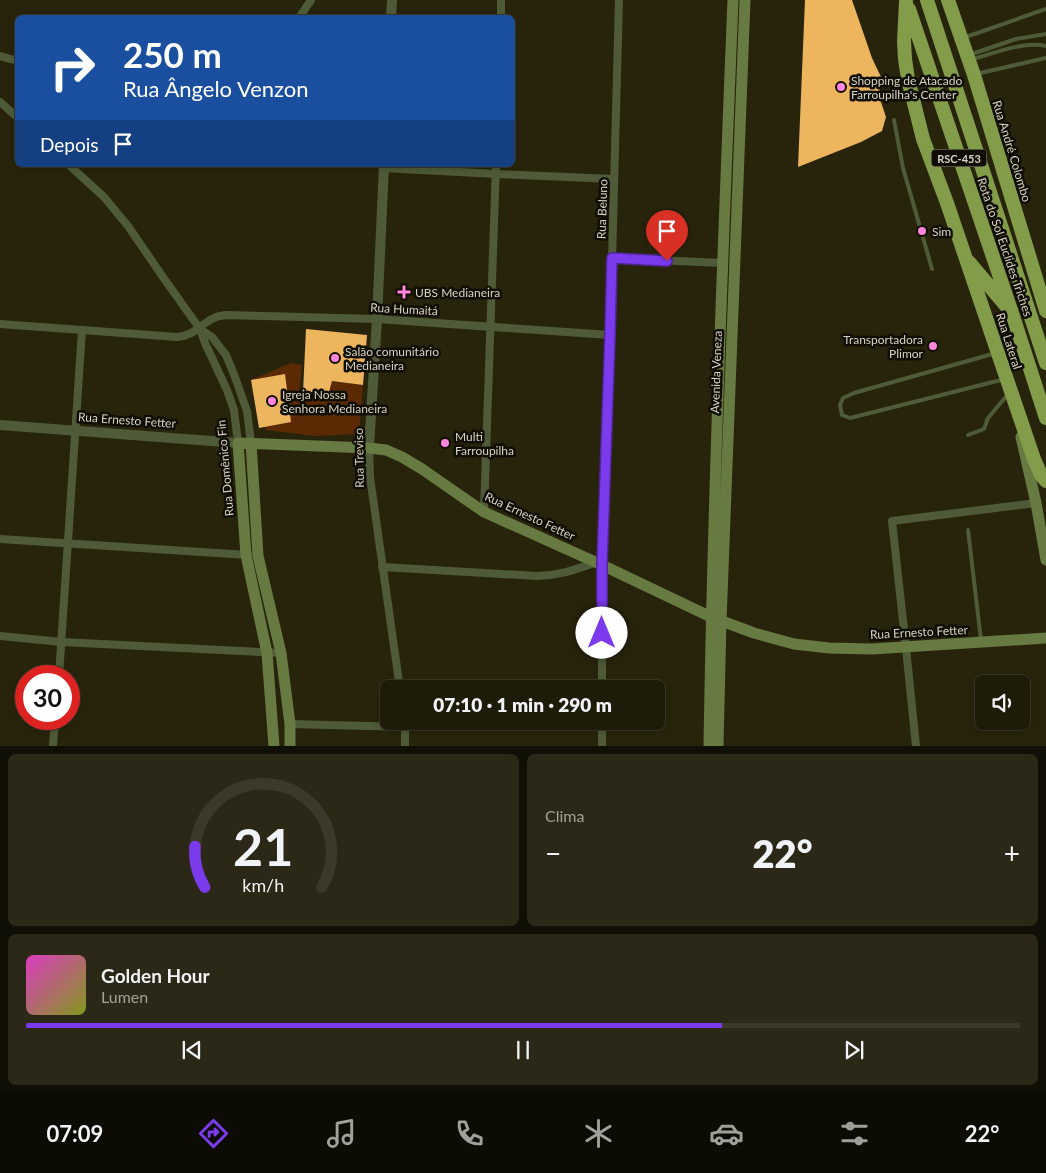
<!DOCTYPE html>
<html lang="pt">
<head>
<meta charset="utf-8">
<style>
  :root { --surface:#1e1b09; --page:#2b2817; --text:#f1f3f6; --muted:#a1a19c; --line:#3c392a; --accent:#7c3aed }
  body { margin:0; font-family:Lato,sans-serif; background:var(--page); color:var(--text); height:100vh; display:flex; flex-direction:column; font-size:19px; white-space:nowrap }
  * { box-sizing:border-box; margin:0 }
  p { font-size:16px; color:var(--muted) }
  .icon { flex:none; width:28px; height:28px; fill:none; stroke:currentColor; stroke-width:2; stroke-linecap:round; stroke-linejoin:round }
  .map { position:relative; height:746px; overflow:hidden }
  .drawer { display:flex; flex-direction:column; gap:8px; padding:8px; background:#100f05; flex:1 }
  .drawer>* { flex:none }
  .top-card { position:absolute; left:15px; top:15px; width:500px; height:152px; border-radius:8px; box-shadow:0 2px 8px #0003,0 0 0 1px var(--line); background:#1a4fa0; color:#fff; overflow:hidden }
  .tools { position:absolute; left:975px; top:675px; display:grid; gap:10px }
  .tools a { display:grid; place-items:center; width:55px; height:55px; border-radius:8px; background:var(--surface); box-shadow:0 2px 8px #0003,0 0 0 1px var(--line); font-size:25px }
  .speed { position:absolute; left:15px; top:665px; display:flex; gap:10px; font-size:25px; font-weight:700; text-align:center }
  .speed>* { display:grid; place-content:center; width:65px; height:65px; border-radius:50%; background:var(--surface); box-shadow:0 2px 8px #0003,0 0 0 1px var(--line); line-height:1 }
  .speed .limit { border:8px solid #d22; background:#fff; color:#111 }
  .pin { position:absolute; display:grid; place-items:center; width:42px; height:42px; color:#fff; margin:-51px -21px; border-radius:50% 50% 50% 0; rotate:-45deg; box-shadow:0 0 5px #0007 }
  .pin .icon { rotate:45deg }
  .me { position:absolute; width:55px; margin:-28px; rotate:0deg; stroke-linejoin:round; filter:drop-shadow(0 0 4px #0008) }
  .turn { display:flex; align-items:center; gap:18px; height:105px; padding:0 25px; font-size:22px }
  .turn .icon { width:65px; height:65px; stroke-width:2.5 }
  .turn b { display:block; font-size:35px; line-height:42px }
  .then { display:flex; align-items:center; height:48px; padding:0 25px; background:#0003; gap:10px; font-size:19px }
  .big { font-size:38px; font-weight:800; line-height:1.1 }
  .drawer .tile { flex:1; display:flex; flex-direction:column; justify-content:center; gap:8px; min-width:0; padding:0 18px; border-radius:8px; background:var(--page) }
  .drawer .dial { align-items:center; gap:0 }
  .dial svg { height:130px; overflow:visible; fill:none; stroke:var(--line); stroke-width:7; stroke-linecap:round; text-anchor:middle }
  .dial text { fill:var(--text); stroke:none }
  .song { display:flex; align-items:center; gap:15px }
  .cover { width:60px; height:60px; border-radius:8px; background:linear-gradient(135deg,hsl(310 70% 55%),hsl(70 70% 35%)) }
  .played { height:5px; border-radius:2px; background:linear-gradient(90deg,var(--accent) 70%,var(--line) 70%) }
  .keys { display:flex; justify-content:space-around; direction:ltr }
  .heat { display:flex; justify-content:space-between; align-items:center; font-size:28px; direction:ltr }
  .drawer .tiles { flex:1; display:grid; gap:8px; grid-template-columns:1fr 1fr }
  .tile:last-child { grid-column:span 2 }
  .trip { position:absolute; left:380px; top:680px; width:285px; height:50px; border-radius:8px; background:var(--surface); box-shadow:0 2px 8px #0003,0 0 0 1px var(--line); font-weight:800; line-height:50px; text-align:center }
  .tab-bar { display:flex; height:80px; justify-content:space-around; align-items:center; background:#0c0b04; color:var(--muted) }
  .tab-bar .icon { width:35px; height:35px }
  .tab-bar .on { color:var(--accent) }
  .tab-bar b { font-size:22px; color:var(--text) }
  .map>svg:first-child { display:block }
</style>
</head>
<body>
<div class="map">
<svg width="1046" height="746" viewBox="0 0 1046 746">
  <rect width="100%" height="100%" fill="#28240c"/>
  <!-- green -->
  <path fill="#5b2a05" d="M291 363 302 365 299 395 328 396 332 381 363 385 359 434 315 436 266 430 251 380Z"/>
  <!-- building -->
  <path fill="#eeb55f" d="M805 0H852L872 58 881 77 879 96 886 117 882 131 861 142 798 167Z
    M306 329 367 335 363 385 332 381 329 392H303Z
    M285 374 291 422 259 428 251 380Z"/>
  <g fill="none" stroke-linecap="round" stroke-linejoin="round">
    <!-- service -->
    <path stroke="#4f5b38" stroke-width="4" d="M963 38 1046 9
      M969 55 1016 39 1046 34
      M973 59C994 53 1024 41 1046 46
      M976 74 1046 58
      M894 120 903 168 932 269
      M996 353 854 393 843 398 840 405 842 415 850 418 1005 379
      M968 435 984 429 988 418 1009 393
      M968 530 981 640"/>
    <!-- minor -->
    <path stroke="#4f5b38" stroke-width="8" d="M299 18 311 0
      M501 18V0
      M0 56 18 61
      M0 102 18 118
      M69 165 104 197 128 226 165 280 200 329 205 343 227 390 234 410 238 443
      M384 168 496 174 614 179
      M612 258 722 263
      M0 324 177 337C196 335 199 325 214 318 217 316 222 316 226 315L377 319 610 335
      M200 329 212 337 226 355 235 377 247 411 251 443
      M369 448 370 477 400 689
      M484 512 496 165
      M0 539 248 555
      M382 567 537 576C561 575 574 570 597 562
      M0 636 62 642 281 653
      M59 676 82 330
      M602 689V565L610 335 619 0
      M405 721V746
      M290 724 406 727
      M53 746 55 719
      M602 746V721
      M916 746 906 648 892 521 1036 503"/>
    <!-- tertiary -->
    <path stroke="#4f5b38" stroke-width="10" d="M391 18 392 0
      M0 425 238 443
      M369 448 377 319 384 165"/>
    <!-- secondary -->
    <path stroke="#677a41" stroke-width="11" d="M1021 437 1036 503 1046 560
      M251 443 258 556 281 653 290 724V746
      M274 746 267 653 246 555 238 443 369 448 386 450 402 457 422 469 484 512 602 565 711 617 754 633 794 644 829 648 872 649 1046 638
      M709 746C713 497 723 248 733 0
      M718 746 721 621 745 0"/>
    <!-- trunk -->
    <path stroke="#829c4a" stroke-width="14" d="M927 0 1046 363
      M948 0 974 75 1046 311
      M906 2 904 41 905 59 908 79 923 139 947 203 1034 459 1041 475 1046 481
      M909 9 1012 313 1046 418
      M969 262 1007 307"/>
  </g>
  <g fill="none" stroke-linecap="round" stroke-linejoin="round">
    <!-- route casing -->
    <g stroke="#51269a" stroke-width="12">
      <path id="route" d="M602 633V565L610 335 612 258 667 261"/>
    </g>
    <!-- route -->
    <use href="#route" stroke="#7c3aed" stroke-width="9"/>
  </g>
  <!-- markers -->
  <g fill="#ff85df" stroke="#0f0d04" stroke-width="2">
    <circle cx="841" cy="87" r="5"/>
    <circle cx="922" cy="231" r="5"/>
    <path d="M401.5 284.5h5v5h5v5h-5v5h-5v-5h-5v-5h5z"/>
    <circle cx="933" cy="346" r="5"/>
    <circle cx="335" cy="358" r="5"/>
    <circle cx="272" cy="401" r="5"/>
    <circle cx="445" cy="443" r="5"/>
  </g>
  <g text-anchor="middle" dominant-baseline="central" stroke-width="5" stroke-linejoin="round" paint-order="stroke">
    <!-- shield labels -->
    <rect fill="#0f0d04" stroke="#9a988a" stroke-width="1" x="931.5" y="149.5" width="55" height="17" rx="4"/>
    <g font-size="11" font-weight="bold" fill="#d5d3c4">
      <text x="959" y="158">RSC-453</text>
    </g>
    <!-- poi labels -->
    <g font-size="12" fill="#d5d3c4" stroke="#0f0d04" text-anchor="start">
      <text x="851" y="80">Shopping de Atacado<tspan x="851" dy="14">Farroupilha's Center</tspan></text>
      <text x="932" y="231">Sim</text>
      <text x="415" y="292">UBS Medianeira</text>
      <text x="923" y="339" text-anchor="end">Transportadora<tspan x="923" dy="14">Plimor</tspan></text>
      <text x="345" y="351">Salão comunitário<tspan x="345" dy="14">Medianeira</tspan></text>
      <text x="282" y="394">Igreja Nossa<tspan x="282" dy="14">Senhora Medianeira</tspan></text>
      <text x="455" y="436">Multi<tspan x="455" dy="14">Farroupilha</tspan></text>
    </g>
    <!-- street labels -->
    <g font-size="12" fill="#d5d3c4" stroke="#0f0d04">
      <text transform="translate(1012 151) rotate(73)">Rua André Colombo</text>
      <text transform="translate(602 209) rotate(-88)">Rua Beluno</text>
      <text transform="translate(1005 247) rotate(71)">Rota do Sol Euclides Triches</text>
      <text transform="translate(404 309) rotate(3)">Rua Humaitá</text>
      <text transform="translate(1009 341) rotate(72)">Rua Lateral</text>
      <text transform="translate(716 372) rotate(-88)">Avenida Veneza</text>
      <text transform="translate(127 420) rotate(4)">Rua Ernesto Fetter</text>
      <text transform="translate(359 458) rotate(-91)">Rua Treviso</text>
      <text transform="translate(225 468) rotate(-95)">Rua Domênico Fin</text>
      <text transform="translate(530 516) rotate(25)">Rua Ernesto Fetter</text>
      <text transform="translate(919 632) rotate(-3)">Rua Ernesto Fetter</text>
    </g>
  </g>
</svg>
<div class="tools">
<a><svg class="icon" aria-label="sound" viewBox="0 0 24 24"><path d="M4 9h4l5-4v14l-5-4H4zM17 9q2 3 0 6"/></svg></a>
</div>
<div class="speed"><div class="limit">30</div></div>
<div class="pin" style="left:667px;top:261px;background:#d93025"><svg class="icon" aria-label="arrive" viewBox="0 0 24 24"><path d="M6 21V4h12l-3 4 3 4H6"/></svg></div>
<svg class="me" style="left:602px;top:633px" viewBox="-20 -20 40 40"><circle r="19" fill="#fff"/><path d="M0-13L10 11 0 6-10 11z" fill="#7c3aed"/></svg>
<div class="trip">07:10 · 1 min · 290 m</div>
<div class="top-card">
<div class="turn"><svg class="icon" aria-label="right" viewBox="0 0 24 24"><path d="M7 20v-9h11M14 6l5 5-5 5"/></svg><div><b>250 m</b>Rua Ângelo Venzon</div></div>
<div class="then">Depois<svg class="icon" aria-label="arrive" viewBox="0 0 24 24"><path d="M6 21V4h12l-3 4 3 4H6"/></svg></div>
</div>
</div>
<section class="drawer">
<div class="tiles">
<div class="tile dial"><svg viewBox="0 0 100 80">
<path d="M14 69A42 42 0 1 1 86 69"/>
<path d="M14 69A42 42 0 0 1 8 44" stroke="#7c3aed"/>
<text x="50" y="56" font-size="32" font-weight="700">21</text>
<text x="50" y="72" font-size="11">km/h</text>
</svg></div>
<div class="tile"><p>Clima</p>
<div class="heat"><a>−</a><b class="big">22°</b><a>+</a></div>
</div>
<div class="tile">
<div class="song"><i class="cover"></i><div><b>Golden Hour</b><p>Lumen</p></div></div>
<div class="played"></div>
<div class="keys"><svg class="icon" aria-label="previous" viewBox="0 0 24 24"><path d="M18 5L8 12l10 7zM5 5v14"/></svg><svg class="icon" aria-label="pause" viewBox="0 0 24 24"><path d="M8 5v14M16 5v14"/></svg><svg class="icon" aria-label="next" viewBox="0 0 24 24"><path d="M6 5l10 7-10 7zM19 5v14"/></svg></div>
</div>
</div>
</section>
<nav class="tab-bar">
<b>07:09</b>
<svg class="icon on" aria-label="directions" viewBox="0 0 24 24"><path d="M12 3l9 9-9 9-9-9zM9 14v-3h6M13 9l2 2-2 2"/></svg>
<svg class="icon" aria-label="music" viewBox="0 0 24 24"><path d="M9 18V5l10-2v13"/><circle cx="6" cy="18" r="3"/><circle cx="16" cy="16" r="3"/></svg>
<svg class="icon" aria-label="phone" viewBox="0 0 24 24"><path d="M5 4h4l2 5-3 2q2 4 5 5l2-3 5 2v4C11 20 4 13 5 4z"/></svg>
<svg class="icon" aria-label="climate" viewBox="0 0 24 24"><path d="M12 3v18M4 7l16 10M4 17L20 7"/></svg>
<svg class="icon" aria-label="car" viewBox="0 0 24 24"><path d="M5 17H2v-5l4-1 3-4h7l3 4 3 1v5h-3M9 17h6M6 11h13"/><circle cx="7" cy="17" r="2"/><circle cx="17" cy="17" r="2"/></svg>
<svg class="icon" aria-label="filters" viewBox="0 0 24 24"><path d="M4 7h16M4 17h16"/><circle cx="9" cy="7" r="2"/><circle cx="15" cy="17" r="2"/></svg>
<b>22°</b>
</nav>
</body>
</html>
